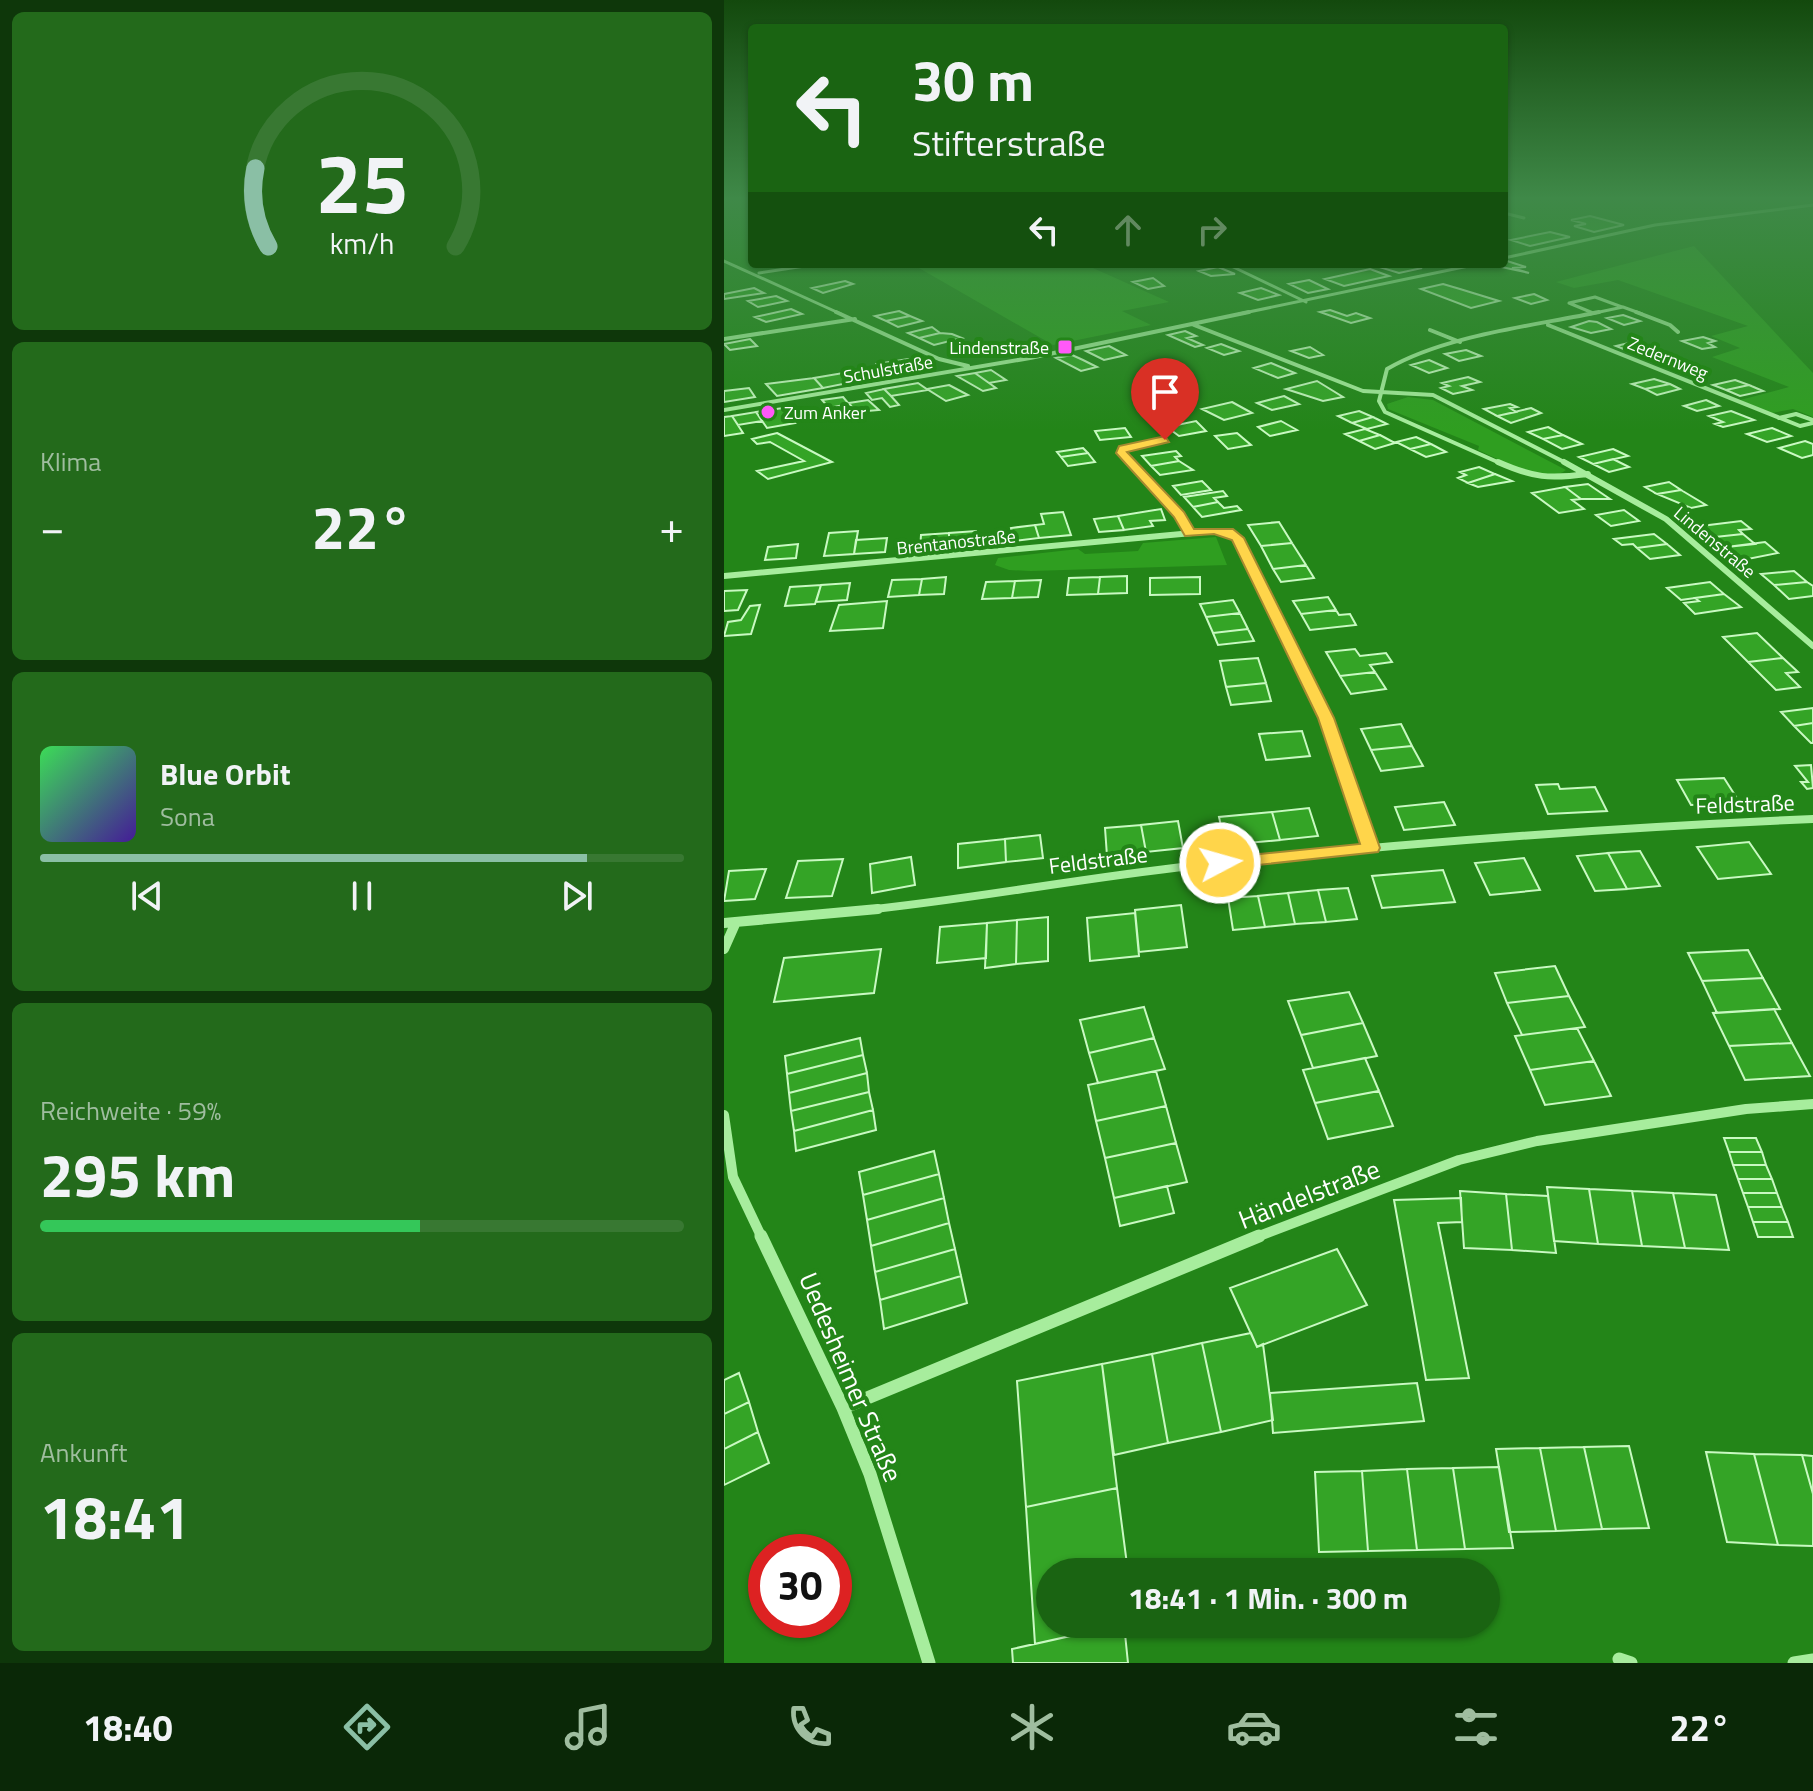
<!DOCTYPE html>
<html lang="de">
<head>
<meta charset="utf-8">
<style>
  :root { --surface:#1a6412; --page:#236a1b; --text:#f1f3f6; --muted:#9fbd9f; --line:#387832; --accent:#8abfa5 }
  body { margin:0; font-family:"Titillium Web",sans-serif; background:var(--page); color:var(--text); height:100vh; display:flex; flex-direction:column; font-size:30px; white-space:nowrap }
  * { box-sizing:border-box; margin:0 }
  p { font-size:26px; color:var(--muted) }
  .icon { flex:none; width:44px; height:44px; fill:none; stroke:currentColor; stroke-width:2; stroke-linecap:round; stroke-linejoin:round }
  .map { position:relative; flex:1; overflow:hidden }
  .details { display:flex; flex-direction:column; gap:12px; padding:12px; background:#0e370a; width:724px }
  .details>* { flex:none }
  .banner { position:absolute; left:24px; top:24px; width:760px; height:244px; border-radius:8px; box-shadow:0 2px 6px #0004; background:#1a6412; color:var(--text); overflow:hidden }
  .speed { position:absolute; left:24px; top:1534px; display:flex; gap:16px; font-size:40px; font-weight:700; text-align:center }
  .speed>* { display:grid; place-content:center; width:104px; height:104px; border-radius:50%; background:var(--surface); box-shadow:0 2px 6px #0004; line-height:1 }
  .speed .limit { border:12px solid #d22; background:#fff; color:#111 }
  .pin { position:absolute; display:grid; place-items:center; width:68px; height:68px; color:#fff; margin:-82px -34px; border-radius:50% 50% 50% 0; rotate:-45deg; box-shadow:0 0 8px #0007 }
  .pin .icon { rotate:45deg }
  .me { position:absolute; width:88px; margin:-44px; rotate:84deg; stroke-linejoin:round; filter:drop-shadow(0 0 6px #0008) }
  .turn { display:flex; align-items:center; gap:28px; height:168px; padding:0 32px; font-size:36px }
  .turn .icon { width:104px; height:104px; stroke-width:2.5 }
  .turn b { display:block; font-size:56px; line-height:68px }
  .lanes { display:flex; align-items:center; height:76px; padding:0 32px; background:#0003; justify-content:center; gap:40px; direction:ltr }
  .lanes .off { opacity:.35 }
  .big { font-size:60px; font-weight:700; line-height:1.1 }
  .details .tile { flex:1; display:flex; flex-direction:column; justify-content:center; gap:12px; min-width:0; padding:0 28px; border-radius:12px; background:var(--page) }
  .details .dial { align-items:center; gap:0 }
  .dial svg { height:208px; overflow:visible; fill:none; stroke:var(--line); stroke-width:7; stroke-linecap:round; text-anchor:middle }
  .dial text { fill:var(--text); stroke:none }
  .song { display:flex; align-items:center; gap:24px }
  .cover { width:96px; height:96px; border-radius:12px; background:linear-gradient(135deg,hsl(130 70% 55%),hsl(260 70% 35%)) }
  .played { height:8px; border-radius:4px; background:linear-gradient(90deg,var(--accent) 85%,var(--line) 85%) }
  .keys { display:flex; justify-content:space-around; direction:ltr }
  .heat { display:flex; justify-content:space-between; align-items:center; font-size:44px; direction:ltr }
  .charge { height:12px; border-radius:6px; background:linear-gradient(90deg,#34c759 59%,var(--line) 0) }
  .trip { position:absolute; left:312px; top:1558px; width:464px; height:80px; border-radius:40px; background:var(--surface); box-shadow:0 2px 6px #0004; font-weight:700; line-height:80px; text-align:center }
  .menu { display:flex; height:128px; justify-content:space-around; align-items:center; background:#0a2807; color:var(--muted) }
  .menu .icon { width:56px; height:56px }
  .menu .selected { color:var(--accent) }
  .menu b { font-size:36px; color:var(--text) }
  main { display:flex; flex:1; min-height:0 }
  .map>svg:first-child { display:block }
</style>
</head>
<body>
<main>
<section class="details">
<div class="tile dial"><svg viewBox="0 0 100 80">
<path d="M14 69A42 42 0 1 1 86 69"/>
<path d="M14 69A42 42 0 0 1 9 39" stroke="#8abfa5"/>
<text x="50" y="56" font-size="32" font-weight="700">25</text>
<text x="50" y="72" font-size="11">km/h</text>
</svg></div>
<div class="tile"><p>Klima</p>
<div class="heat"><a>−</a><b class="big">22°</b><a>+</a></div>
</div>
<div class="tile">
<div class="song"><i class="cover"></i><div><b>Blue Orbit</b><p>Sona</p></div></div>
<div class="played"></div>
<div class="keys"><svg class="icon" aria-label="previous" viewBox="0 0 24 24"><path d="M18 5L8 12l10 7zM5 5v14"/></svg><svg class="icon" aria-label="pause" viewBox="0 0 24 24"><path d="M8 5v14M16 5v14"/></svg><svg class="icon" aria-label="next" viewBox="0 0 24 24"><path d="M6 5l10 7-10 7zM19 5v14"/></svg></div>
</div>
<div class="tile"><p>Reichweite · 59%</p><b class="big">295 km</b><div class="charge"></div></div>
<div class="tile"><p>Ankunft</p><b class="big">18:41</b></div>
</section>
<div class="map">
<svg width="1089" height="1663" viewBox="0 0 1089 1663">
  <rect width="100%" height="100%" fill="#238518"/>
  <!-- green -->
  <path fill="#2f9e20" d="M970 246 1089 373V417L1069 409 1048 413 1016 400 1065 387 988 357 1016 348 987 336 1024 326 894 280 850 288 832 282Z
    M188 264H360L445 302 398 311 427 325 329 345Z
    M684 397 709 400 842 470C823 486 774 459 754 450L755 446 664 409 663 404Z
    M492 537 503 565 307 571 285 570 271 565 274 558 354 549 361 554 414 551 419 543Z"/>
  <!-- building -->
  <path fill="#34a426" stroke="#c9f9c2" stroke-width="2" d="M866 216 900 225 870 232 850 226 862 224 847 220Z
    M826 232 846 237 806 246 787 240Z
    M783 261 802 267 788 268 805 273 768 265Z
    M668 264H684L698 268 675 273 655 267Z
    M494 267 511 274 487 276 475 271Z
    M646 269 665 276 620 286 601 279Z
    M429 278 440 286 424 289 409 282Z
    M585 280 604 289 584 293 565 284Z
    M121 281 129 284 99 293 88 288Z
    M719 284 736 289 775 301 747 308 697 289Z
    M30 288 40 293 0 299V294Z
    M537 288 555 295 534 300 516 293Z
    M810 294 823 300 807 304 791 298Z
    M52 296 63 301 34 307 24 301Z
    M67 309 78 314 42 322 31 317Z
    M606 310 623 316 632 313 646 318 627 323 596 312Z
    M175 311 186 316 162 321 151 316Z
    M899 315 916 321 900 325 883 318Z
    M186 316 198 321 174 327 162 321Z
    M865 321 873 322 887 329 867 333 847 327Z
    M208 327 216 333 195 338 184 333Z
    M461 331 472 336 463 338 479 345 471 347 444 335Z
    M216 333 228 334 238 338 210 345 195 338Z
    M979 337 991 341 984 343 991 347 978 349 958 341Z
    M26 339 33 346 6 350 0 344Z
    M913 341 933 349 912 354 892 346Z
    M497 344 515 351 500 355 483 348Z
    M385 346 402 355 380 360 362 351Z
    M586 347 599 355 585 358 567 351Z
    M742 350 757 356 735 361 721 354Z
    M348 355 359 360 373 367 357 371 332 358Z
    M184 359 193 366 162 372 153 364Z
    M705 360 723 368 705 373 687 365Z
    M547 363 571 373 554 378 530 368Z
    M267 370 282 380 265 383 251 373Z
    M119 373 129 382 99 388 90 378Z
    M251 373 272 388 259 391 233 376Z
    M744 377 756 382 738 386 748 390 729 394 717 388 725 386 718 383Z
    M90 378 99 388 53 396 42 384Z
    M930 379 946 384 921 389 908 384Z
    M1011 380 1025 385 1002 390 989 385Z
    M593 381 619 397 599 401 562 389Z
    M194 383 204 390 167 396 160 389Z
    M946 384 956 389 933 395 921 389Z
    M225 385 244 395 222 401 203 389Z
    M1025 385 1039 391 1016 396 1002 390Z
    M25 388 31 397 0 402V391Z
    M160 389 167 396 175 405 166 407 158 398 148 400 142 393Z
    M560 396 575 404 548 410 533 403Z
    M119 397 125 404 105 408 98 400Z
    M144 400 155 410 132 412 125 403Z
    M982 400 995 406 973 411 960 406Z
    M508 402 528 413 500 420 478 409Z
    M786 404 793 407 786 408 792 412 773 416 760 409Z
    M59 408 71 423 43 428 32 412Z
    M807 408 817 413 787 423 773 416Z
    M635 411 649 417 628 423 614 416Z
    M1007 411 1030 420 999 427 991 424 999 422 985 416Z
    M32 412 38 421 14 425 8 416Z
    M8 416 19 433 0 436V417Z
    M649 417 663 424 643 429 628 423Z
    M472 421 482 431 455 436 443 427Z
    M557 421 573 430 546 436 534 427Z
    M824 427 839 435 819 439 804 432Z
    M401 428 407 437 376 440 371 431Z
    M1048 428 1067 436 1043 442 1023 434Z
    M641 429 656 435 635 441 621 434Z
    M53 433 108 462 44 479 33 471 80 461 46 442 33 444 28 439Z
    M513 433 527 445 504 449 491 436Z
    M656 435 671 443 651 449 635 441Z
    M839 435 858 444 838 449 819 439Z
    M692 437 707 444 686 449 672 442Z
    M1081 441 1089 444V455L1078 458 1055 448Z
    M707 444 722 452 702 457 686 449Z
    M359 448 364 453 337 457 333 452Z
    M889 449 904 456 869 464 855 457Z
    M452 451 457 456 451 457 455 461 427 466 418 456Z
    M364 453 371 462 344 466 337 457Z
    M889 459 905 467 885 472 869 464Z
    M455 461 469 470 436 475 427 466Z
    M755 467 771 474 744 483 734 478 742 475 736 472Z
    M771 474 788 481 754 487 744 483Z
    M478 481 487 490 457 495 449 486Z
    M945 482 957 490 933 494 921 487Z
    M864 484 886 499H857L841 487Z
    M841 487 857 499 848 500 860 509 835 513 808 493Z
    M957 490 982 505 967 508 933 494Z
    M499 491 503 496 490 498 494 502 469 507 460 497Z
    M494 502 500 508 513 506 517 510 478 517 469 507Z
    M437 509 441 520 426 521 429 526 400 530 394 516Z
    M900 510 915 521 887 526 872 515Z
    M339 512 347 535 315 538 311 525 320 524 317 514Z
    M394 516 400 530 375 532 370 519Z
    M1017 521 1027 529 1015 530 1019 534 991 537 977 526Z
    M555 522 568 543 537 546 524 525Z
    M311 525 315 538 290 541 287 528Z
    M134 531 130 554 100 556 105 533Z
    M252 531V546L225 548V533Z
    M225 533V548L196 550 197 535Z
    M930 534 943 544 913 548 909 544 898 545 890 539Z
    M1019 534 1031 544 1003 547 991 537Z
    M163 538 161 552 130 554 132 540Z
    M1041 542 1054 553 1019 560 1003 547Z
    M568 543 582 565 549 569 537 546Z
    M74 544 72 558 41 560 44 547Z
    M943 544 956 555 926 559 913 548Z
    M582 565 590 578 557 582 549 569Z
    M1070 571 1083 582 1050 585 1037 574Z
    M403 576V593L374 594 376 577Z
    M222 577 220 594 195 595 198 579Z
    M376 577 374 594 343 595 345 578Z
    M476 577V594L426 595V578Z
    M198 579 195 595 164 597 168 580Z
    M317 580 314 597 288 598 291 581Z
    M291 581 288 598 258 599 262 582Z
    M986 582 1000 594 957 600 943 588Z
    M1083 582 1089 586V596L1065 599 1050 585Z
    M126 583 123 600 92 602 97 585Z
    M97 585 91 604 61 606 66 587Z
    M23 590 14 610 0 611V591Z
    M1000 594 1017 607 971 614 960 603 975 601 971 598Z
    M604 597 612 610 577 614 569 601Z
    M509 600 516 613 482 617 476 604Z
    M163 601 159 628 106 631 115 605Z
    M36 605 27 634 0 636 4 622 17 620 26 606Z
    M612 610 615 615 626 614 632 625 586 630 577 614Z
    M516 613 524 629 489 633 482 617Z
    M524 629 530 641 494 645 489 633Z
    M1033 633 1059 658 1024 662 999 637Z
    M631 649 636 656 662 653 668 662 646 665 651 672 616 676 602 652Z
    M534 658 542 683 502 687 496 661Z
    M1059 658 1074 672 1062 673 1076 687 1052 690 1024 662Z
    M651 672 662 689 627 694 616 676Z
    M542 683 547 701 507 705 502 687Z
    M1089 708V723L1070 726 1057 712Z
    M1089 723V743H1087L1070 726Z
    M677 724 688 746 647 750 637 729Z
    M578 731 586 756 542 760 535 734Z
    M688 746 699 766 657 771 647 750Z
    M1087 765 1089 788 1083 789 1077 782H1084L1071 766Z
    M1000 778 1016 803 967 805 953 780Z
    M834 784 836 789 871 787 883 811 824 814 812 785Z
    M720 802 731 825 680 830 671 807Z
    M585 808 594 836 556 840 548 812Z
    M548 812 556 840 501 845 495 817Z
    M454 821 459 848 422 852 417 825Z
    M417 825 422 852 383 856 381 828Z
    M316 835 319 858 282 862 281 839Z
    M281 839 282 862 234 868V844Z
    M1025 842 1047 874 994 879 973 847Z
    M916 851 936 886 903 889 884 853Z
    M884 853 903 889 871 891 853 856Z
    M187 857 191 885 148 893 146 864Z
    M800 858 816 890 766 895 751 863Z
    M119 859 108 896 62 898 74 861Z
    M42 869 31 899 0 901 5 871Z
    M719 870 731 902 658 908 648 876Z
    M624 888 633 919 602 922 594 890Z
    M594 890 602 922 571 924 564 893Z
    M564 893 571 924 541 927 534 896Z
    M534 896 541 927 509 930 504 898Z
    M457 905 463 947 415 952 411 910Z
    M411 913 415 956 366 961 363 918Z
    M324 917V961L292 964 293 920Z
    M293 920 292 964 261 968 263 923Z
    M263 923 262 958 213 963 216 927Z
    M157 949 150 993 50 1002 60 958Z
    M1024 950 1039 978 978 981 964 953Z
    M831 966 845 996 783 1003 771 973Z
    M1039 978 1056 1009 993 1013 978 981Z
    M625 992 639 1023 577 1035 564 1001Z
    M845 996 861 1027 798 1035 783 1003Z
    M420 1007 430 1038 365 1053 356 1020Z
    M1050 1009 1068 1043 1005 1046 989 1013Z
    M639 1023 653 1056 589 1068 577 1035Z
    M853 1028 870 1061 806 1070 791 1036Z
    M136 1038 139 1055 63 1074 61 1056Z
    M430 1038 441 1069 374 1083 365 1053Z
    M1068 1043 1086 1076 1021 1080 1005 1046Z
    M139 1055 143 1073 65 1093 63 1074Z
    M641 1058 655 1091 591 1103 579 1070Z
    M870 1061 887 1096 821 1105 806 1070Z
    M432 1071 442 1106 372 1121 364 1085Z
    M143 1073 145 1092 67 1111 65 1093Z
    M655 1091 669 1126 604 1139 591 1103Z
    M145 1092 149 1110 70 1131 67 1111Z
    M442 1106 452 1143 381 1158 372 1121Z
    M149 1110 152 1130 72 1151 70 1131Z
    M1000 1138H1032L1038 1152H1005Z
    M452 1143 463 1182 390 1198 381 1158Z
    M210 1151 215 1174 139 1195 135 1172Z
    M1005 1152H1038L1042 1165H1009Z
    M1009 1165H1042L1048 1179H1014Z
    M215 1174 220 1198 143 1220 139 1195Z
    M1014 1179H1048L1053 1193H1019Z
    M443 1186 450 1213 396 1226 390 1198Z
    M823 1187 865 1189 874 1244 830 1241Z
    M865 1189 908 1191 918 1246 874 1244Z
    M736 1191 782 1194 788 1250 740 1248Z
    M908 1191 949 1193 961 1248 918 1246Z
    M949 1193 992 1195 1005 1250 961 1248Z
    M1019 1193H1053L1058 1207H1024Z
    M782 1194 824 1196 832 1253 788 1250Z
    M220 1198 225 1223 147 1246 143 1220Z
    M737 1198 738 1222 714 1223 745 1378 702 1380 670 1200Z
    M1024 1207H1058L1064 1222H1029Z
    M1029 1222H1064L1069 1237H1034Z
    M225 1223 231 1249 151 1272 147 1246Z
    M231 1249 237 1276 156 1300 151 1272Z
    M613 1249 643 1305 533 1347 506 1288Z
    M237 1276 243 1303 160 1329 156 1300Z
    M527 1333 533 1347 539 1344 549 1420 497 1432 478 1343Z
    M478 1343 497 1432 444 1443 428 1354Z
    M428 1354 444 1443 390 1455 378 1364Z
    M378 1364 393 1488 302 1507 293 1381Z
    M15 1373 25 1402 0 1414V1380Z
    M693 1383 700 1421 549 1433 546 1393Z
    M25 1402 34 1432 0 1449V1414Z
    M34 1432 45 1463 0 1485V1449Z
    M905 1446 925 1528 878 1529 860 1447Z
    M860 1447 878 1529 832 1531 816 1448Z
    M816 1448 832 1531 785 1532 772 1449Z
    M982 1452 1030 1454 1054 1545 1003 1542Z
    M1030 1454 1078 1455 1089 1494V1546L1054 1545Z
    M1078 1455 1089 1456V1494Z
    M775 1467 789 1548 741 1549 729 1468Z
    M729 1468 741 1549 693 1550 683 1469Z
    M683 1469 693 1550 644 1551 638 1471Z
    M638 1471 644 1551 595 1552 591 1472Z
    M393 1488 404 1572H326V1624H400L311 1644 302 1507Z
    M400 1624 404 1663H289L288 1649Z"/>
  <g fill="none" stroke-linecap="round" stroke-linejoin="round">
    <!-- minor-far5 -->
    <path stroke="#a7ed9d" stroke-width="3" d="M0 199 5 198
      M780 213 800 218
      M780 258 931 225 1089 205
      M0 261 117 314
      M503 264 582 302
      M35 273 94 264
      M869 313 845 303 871 297 898 307
      M515 314 754 264
      M866 314 899 307 918 314"/>
    <!-- minor-far4 -->
    <path stroke="#a7ed9d" stroke-width="4" d="M112 312 215 359 244 366
      M912 312 946 325 954 332
      M470 325 639 391 709 395 844 464
      M824 325 1076 426 1089 423
      M706 330 736 342
      M0 339 131 319
      M0 410 306 358 525 312
      M1055 418 1072 414 1089 420
      M408 464 398 453 399 448 441 440
      M778 464 661 412 655 401 663 369C721 335 809 326 875 312"/>
    <!-- minor-far3 -->
    <path stroke="#a7ed9d" stroke-width="6" d="M406 462 455 515 466 533
      M774 462C810 478 825 479 864 474
      M840 462 942 519 1089 646
      M0 576 490 531 509 533 574 658"/>
    <!-- minor-far2 -->
    <path stroke="#a7ed9d" stroke-width="8" d="M573 656 602 718 647 848
      M132 911C245 900 356 878 468 866 674 843 882 828 1089 819"/>
    <!-- minor-far1 -->
    <path stroke="#a7ed9d" stroke-width="10" d="M0 923 154 909
      M0 949 12 922
      M0 1115 9 1177 38 1238
      M530 1238 735 1160 813 1141 1022 1109 1089 1104"/>
    <!-- minor -->
    <path stroke="#a7ed9d" stroke-width="13" d="M37 1236 119 1408 146 1474 205 1663
      M119 1408 535 1236
      M895 1659 907 1663
      M1070 1663 1089 1660"/>
  </g>
  <!-- sky -->
  <linearGradient id="sky" x2="0" y2="1"><stop stop-color="#13490d"/><stop offset="0.46" stop-color="#3f8948"/><stop offset="1" stop-color="#3f8948" stop-opacity="0"/></linearGradient>
  <rect width="1089" height="431" fill="url(#sky)"/>
  <!-- route -->
  <path fill="#ffd54a" stroke="#a68a30" stroke-width="2" d="M441 436 445 442 403 452 460 512 470 529H509L520 538 610 718 656 848 654 852 496 869 487 863 496 858 636 844 594 718 508 540 490 534 461 536 450 517 392 453 395 446Z"/>
  <!-- markers -->
  <g fill="#ff59f8" stroke="#238518" stroke-width="3">
    <rect x="333" y="339" width="16" height="16" rx="4"/>
    <circle cx="44" cy="412" r="8"/>
  </g>
  <g text-anchor="middle" dominant-baseline="central" stroke-width="8" stroke-linejoin="round" paint-order="stroke">
    <!-- far-poi labels -->
    <g font-size="18" fill="#fff" stroke="#238518" text-anchor="end">
      <text x="325" y="347">Lindenstraße</text>
      <text x="60" y="412" text-anchor="start">Zum Anker</text>
    </g>
    <!-- far-street labels -->
    <g font-size="18" fill="#fff" stroke="#238518">
      <text transform="translate(944 358) rotate(22)">Zedernweg</text>
      <text transform="translate(164 369) rotate(-10)">Schulstraße</text>
      <text transform="translate(232 542) rotate(-6)">Brentanostraße</text>
      <text transform="translate(991 542) rotate(40)">Lindenstraße</text>
    </g>
    <!-- street labels -->
    <g font-size="22" fill="#fff" stroke="#238518">
      <text transform="translate(1021 804) rotate(-2)">Feldstraße</text>
      <text transform="translate(374 860) rotate(-7)">Feldstraße</text>
    </g>
    <!-- near-street labels -->
    <g font-size="26" fill="#fff" stroke="#238518">
      <text transform="translate(585 1194) rotate(-21)">Händelstraße</text>
      <text transform="translate(127 1377) rotate(67)">Uedesheimer Straße</text>
    </g>
  </g>
</svg>
<div class="speed"><div class="limit">30</div></div>
<div class="pin" style="left:441px;top:440px;background:#d93025"><svg class="icon" aria-label="arrive" viewBox="0 0 24 24"><path d="M6 21V4h12l-3 4 3 4H6"/></svg></div>
<svg class="me" style="left:496px;top:863px" viewBox="-20 -20 40 40"><circle r="17" fill="#ffd54a" stroke="#fff" stroke-width="3"/><path d="M0-11L8 9 0 5-8 9z" fill="#fff"/></svg>
<div class="trip">18:41 · 1 Min. · 300 m</div>
<div class="banner">
<div class="turn"><svg class="icon" aria-label="left" viewBox="0 0 24 24"><path d="M17 20v-9H6M10 6l-5 5 5 5"/></svg><div><b>30 m</b>Stifterstraße</div></div>
<div class="lanes"><svg class="icon" aria-label="left" viewBox="0 0 24 24"><path d="M17 20v-9H6M10 6l-5 5 5 5"/></svg><svg class="icon off" aria-label="ahead" viewBox="0 0 24 24"><path d="M12 20V5M6 11l6-6 6 6"/></svg><svg class="icon off" aria-label="right" viewBox="0 0 24 24"><path d="M7 20v-9h11M14 6l5 5-5 5"/></svg></div>
</div>
</div>
</main>
<nav class="menu">
<b>18:40</b>
<svg class="icon selected" aria-label="directions" viewBox="0 0 24 24"><path d="M12 3l9 9-9 9-9-9zM9 14v-3h6M13 9l2 2-2 2"/></svg>
<svg class="icon" aria-label="music" viewBox="0 0 24 24"><path d="M9 18V5l10-2v13"/><circle cx="6" cy="18" r="3"/><circle cx="16" cy="16" r="3"/></svg>
<svg class="icon" aria-label="phone" viewBox="0 0 24 24"><path d="M5 4h4l2 5-3 2q2 4 5 5l2-3 5 2v4C11 20 4 13 5 4z"/></svg>
<svg class="icon" aria-label="climate" viewBox="0 0 24 24"><path d="M12 3v18M4 7l16 10M4 17L20 7"/></svg>
<svg class="icon" aria-label="car" viewBox="0 0 24 24"><path d="M5 17H2v-5l4-1 3-4h7l3 4 3 1v5h-3M9 17h6M6 11h13"/><circle cx="7" cy="17" r="2"/><circle cx="17" cy="17" r="2"/></svg>
<svg class="icon" aria-label="filters" viewBox="0 0 24 24"><path d="M4 7h16M4 17h16"/><circle cx="9" cy="7" r="2"/><circle cx="15" cy="17" r="2"/></svg>
<b>22°</b>
</nav>
</body>
</html>
